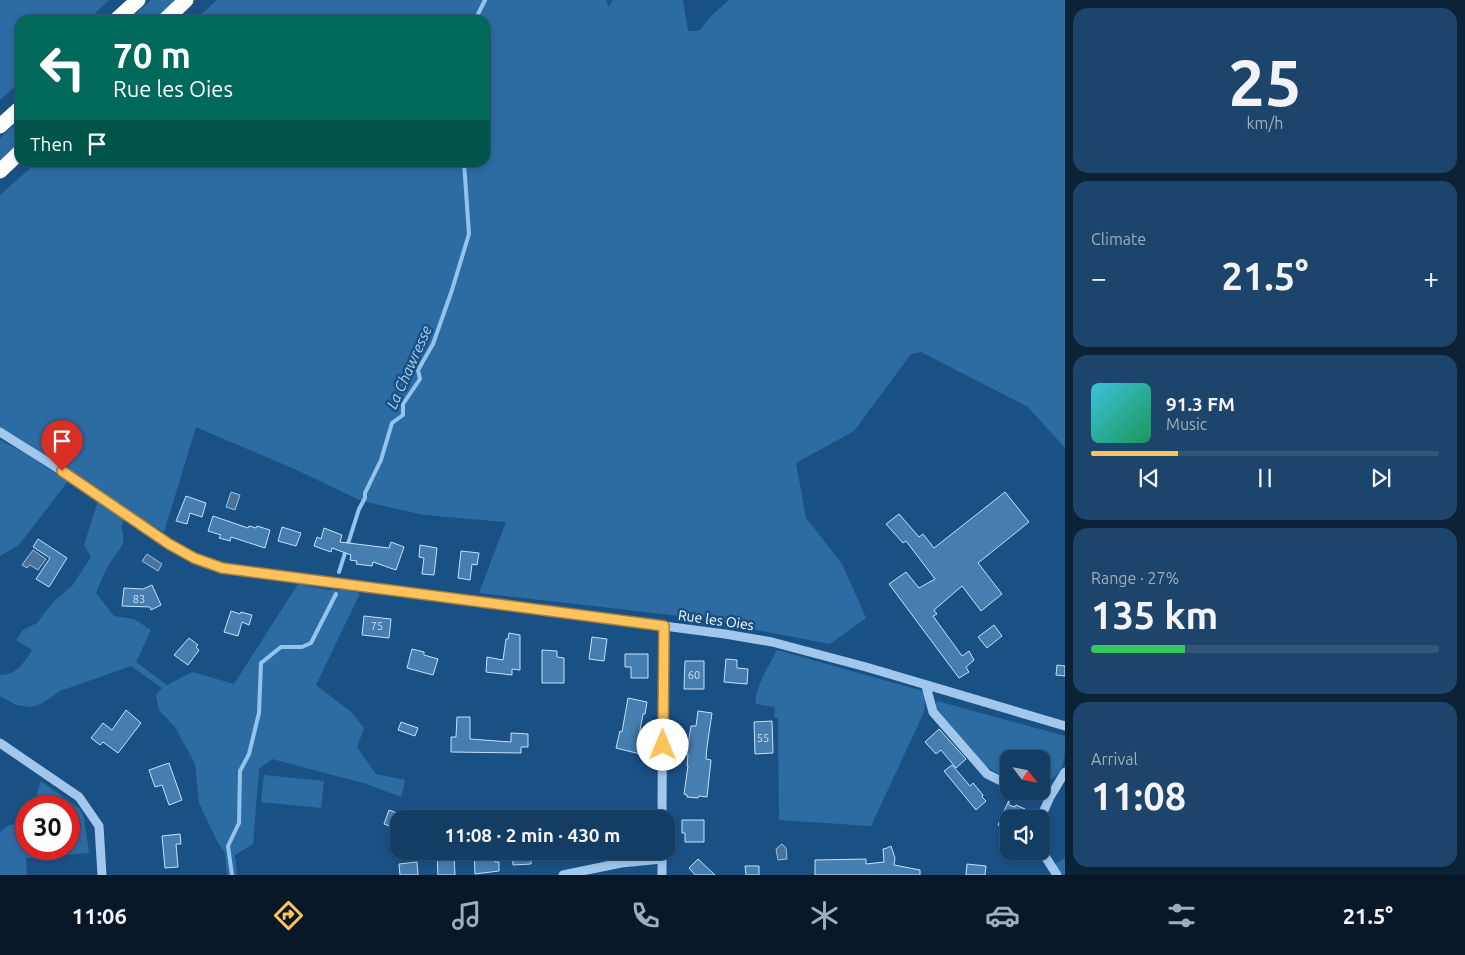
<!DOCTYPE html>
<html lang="en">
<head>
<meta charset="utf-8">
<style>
  :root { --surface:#143d64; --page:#1d446a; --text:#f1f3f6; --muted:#9daebf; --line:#335678; --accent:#fec35c }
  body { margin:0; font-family:Ubuntu,sans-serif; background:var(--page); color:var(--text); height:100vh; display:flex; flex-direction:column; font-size:19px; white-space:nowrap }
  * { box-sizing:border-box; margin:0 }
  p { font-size:16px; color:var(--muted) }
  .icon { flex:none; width:28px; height:28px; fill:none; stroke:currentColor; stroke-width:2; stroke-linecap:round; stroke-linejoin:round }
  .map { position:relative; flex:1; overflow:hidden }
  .side { display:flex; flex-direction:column; gap:8px; padding:8px; background:#0b2237; width:400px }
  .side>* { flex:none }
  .hud { position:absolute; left:15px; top:15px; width:475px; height:152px; border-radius:15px; box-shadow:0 2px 8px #0003,0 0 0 1px var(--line); background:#00695c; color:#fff; overflow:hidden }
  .needle { width:32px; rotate:122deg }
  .buttons { position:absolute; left:1000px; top:750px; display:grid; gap:10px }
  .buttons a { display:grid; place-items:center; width:50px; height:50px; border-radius:10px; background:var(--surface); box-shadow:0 2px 8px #0003,0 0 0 1px var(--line); font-size:25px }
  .speed { position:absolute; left:15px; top:795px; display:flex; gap:10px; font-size:25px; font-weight:700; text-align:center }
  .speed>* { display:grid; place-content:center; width:65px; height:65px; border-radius:50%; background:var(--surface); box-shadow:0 2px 8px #0003,0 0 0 1px var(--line); line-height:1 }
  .speed .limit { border:8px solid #d22; background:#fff; color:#111 }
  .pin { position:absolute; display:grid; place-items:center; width:42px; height:42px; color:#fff; margin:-51px -21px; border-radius:50% 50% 50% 0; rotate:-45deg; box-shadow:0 0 5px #0007 }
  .pin .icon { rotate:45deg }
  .me { position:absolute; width:55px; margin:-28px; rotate:0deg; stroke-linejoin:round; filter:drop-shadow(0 0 4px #0008) }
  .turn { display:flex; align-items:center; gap:18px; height:105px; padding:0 15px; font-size:22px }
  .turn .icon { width:65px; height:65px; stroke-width:2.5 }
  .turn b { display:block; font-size:35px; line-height:42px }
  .then { display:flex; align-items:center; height:48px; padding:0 15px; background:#0003; gap:10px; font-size:19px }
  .big { font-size:38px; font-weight:700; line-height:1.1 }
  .side .card { flex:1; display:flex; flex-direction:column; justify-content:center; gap:8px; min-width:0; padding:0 18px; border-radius:15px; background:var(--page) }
  .side .dial { align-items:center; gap:0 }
  .dial b { font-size:65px; line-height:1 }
  .song { display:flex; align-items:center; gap:15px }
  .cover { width:60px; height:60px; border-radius:8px; background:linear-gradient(135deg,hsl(190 70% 55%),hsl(150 70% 35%)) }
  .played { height:5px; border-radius:2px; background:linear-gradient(90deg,var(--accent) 25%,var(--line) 25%) }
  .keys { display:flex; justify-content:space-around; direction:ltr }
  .heat { display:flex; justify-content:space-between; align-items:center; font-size:28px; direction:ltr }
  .charge { height:8px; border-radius:4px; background:linear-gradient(90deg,#34c759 27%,var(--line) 0) }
  .trip { position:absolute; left:390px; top:810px; width:285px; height:50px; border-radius:15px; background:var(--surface); box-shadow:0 2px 8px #0003,0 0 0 1px var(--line); font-weight:700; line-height:50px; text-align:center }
  .tabs { display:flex; height:80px; justify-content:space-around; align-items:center; background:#081828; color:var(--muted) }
  .tabs .icon { width:35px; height:35px }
  .tabs .on { color:var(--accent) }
  .tabs b { font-size:22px; color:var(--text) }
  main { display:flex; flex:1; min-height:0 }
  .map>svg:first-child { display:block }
</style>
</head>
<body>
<main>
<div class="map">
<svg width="1065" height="875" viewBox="0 0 1065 875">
  <rect width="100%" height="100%" fill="#1a5185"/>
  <!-- green -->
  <path fill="#2d6ca3" d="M0 0H109L88 20H20V82L0 100Z
    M151 0H176L154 20H129Z
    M217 0H606L609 7 613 0H683L688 31H699L711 16 729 0H1065V448L1028 407 921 352 911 354 854 431 796 463 806 518 842 564 866 618 830 644 689 617 479 593 506 522 424 515 362 501 292 468 196 427 164 532 126 510 14 435 0 428V195L36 163 485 162V20H195Z
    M20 120V143L0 162V138Z
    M0 440 23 452 68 481 19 545 0 556Z
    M98 501 124 519 121 527C128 546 118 549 110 563 104 573 100 583 96 593L114 616 134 619 151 630 136 662 167 685 192 672 234 684 298 584 328 590H346L360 593 316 685 351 712 364 728 357 747 376 774 405 780 401 797 367 784 272 759 259 769 253 844 235 855 237 875H227L225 853 218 843 199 803 195 764 175 727 159 710 156 695 162 688 131 666 60 691 41 704 31 707 16 705 0 696V675C17 675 23 664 32 650L16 640 23 630 37 623 53 602 72 586 91 557 84 545Z
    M777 650 926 692 924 712 871 826 779 820 778 718 774 717 775 707 756 704C753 691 771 662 777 650Z
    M937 701 1065 736C1065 764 1065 773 1041 786V759H1009V781L985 765 935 708Z
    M264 775 324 781 321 808 261 802Z
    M41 781 80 809 84 818 89 853 26 858 27 875H0V832L9 825 23 823 26 819V849H69V806H33Z
    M1065 858V875H1062L1055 864Z"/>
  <!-- water -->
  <path fill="#4b7399" stroke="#93c4ee" d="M231 492 240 495 235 510 226 507Z
    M33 550 46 559 38 570 30 565 27 568 22 565Z
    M147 554 162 564 158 571 142 561Z
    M782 844 786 848 787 859 778 860 776 849Z"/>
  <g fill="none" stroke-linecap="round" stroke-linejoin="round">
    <!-- stream -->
    <path stroke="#93c4ee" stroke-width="4" d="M475 20 485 0
      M339 572 359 509 365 498V493L381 460 392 423 403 415V404L420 379 418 370 433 344 452 290 469 234 464 162
      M232 875 228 846 239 823 240 771 249 754 259 713 261 663 281 647H302L311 643 336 594"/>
  </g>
  <!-- building -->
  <path fill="#477eb0" stroke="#c6e1f9" d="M1005 492 1029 522 978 563 1002 594 981 611 962 586 934 610 937 614 933 616 962 656 969 651 974 660 966 667 969 672 959 678 889 584 906 572 919 588 935 579 906 541 903 543 886 524 899 514 919 537 923 534 934 548Z
    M186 496 206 503 202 517 190 513 187 524 176 521Z
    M213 516 248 528 249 526 256 528 257 526 270 530 265 548 231 537 230 541 219 538 221 535 208 531Z
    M282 527 301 533 296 546 278 541Z
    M324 528 342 535 340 542 389 548 391 542 404 547 396 570 373 562 372 566 356 564 357 561 350 560 351 555 332 548 331 552 314 546 317 537 321 539Z
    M38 539 67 558 49 587 36 579 50 558 33 547Z
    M420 545 437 548 434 575 422 574 424 558 419 557Z
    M461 551 479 553 477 565 472 564 470 580 458 578Z
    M152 585 161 605 151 610 150 607 122 606 124 588 143 589Z
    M231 611 240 614 241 612 252 615 249 625 242 622 238 636 224 632Z
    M364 616 391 619 389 638 362 635Z
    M994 625 1002 636 987 648 978 637Z
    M509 633 520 635V670L512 669V675L486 672 487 657 503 660 506 639H508Z
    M592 637 607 639 604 661 589 659Z
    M189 638 198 645 196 647 199 650 188 665 174 655Z
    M412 649 424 652V655L438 659 433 675 407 668Z
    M542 650 557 651V657L564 658V683H542Z
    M625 654H648V678H631V667H625Z
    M726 659 737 660V668L748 669 747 684 724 682Z
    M685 661H704V689H684Z
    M1057 665 1065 666V676L1056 675Z
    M628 698 647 702 645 714H643L639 736 644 737 640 754 616 748 620 731 622 732Z
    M126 710 141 723 118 753 103 742 100 745 91 738 103 723 112 730Z
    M698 711 712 713 707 747 706 759 711 760 707 797 699 796 698 798 687 797V795L684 794 688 766H687L688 754H686L687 744 688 745 691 726H696Z
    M457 717H470V739L511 742V733L528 734V747H521V753L451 752V737H456Z
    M772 721 773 753 755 754 754 722Z
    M401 722 418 728 415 736 398 730Z
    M939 729 966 759 956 768 941 750 936 754 925 742Z
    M169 763 182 800 169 805 162 785 155 787 149 770Z
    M952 765 970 786 973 783 983 795 982 797 986 801 976 810 944 771Z
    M1009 800V805L1015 807 1016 805 1025 809 1021 819H1009V829L998 825Z
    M389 810 402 815 401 819H399L397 829 384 824Z
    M682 820H704V842H685V833H682Z
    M180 834 181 844H176L178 867 165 868 162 836Z
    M891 846 895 858 894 865 920 870V875H815V860L866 859V864L884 862 883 849 887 848Z
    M474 851H494L495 862H499V871L475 874Z
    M512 851H531V864L513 865Z
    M454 854 455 875H438L437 855Z
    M698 859 715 875H695L689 868Z
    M417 862 418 875H400L399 864Z
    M967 864 986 866 985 875H966Z
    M745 866H759V875H746Z"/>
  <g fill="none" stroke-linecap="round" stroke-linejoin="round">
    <!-- minor -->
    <path stroke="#a1c8ec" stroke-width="9" d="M0 432 78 481 169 544 194 558 222 568 725 634 772 642 866 667 1065 726
      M926 686 933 712 987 774 1009 785
      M0 743 79 797 99 826 102 875
      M1028 791 1050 797
      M662 819 663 626
      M1040 819 1050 797 1065 772
      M1041 850 1057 875
      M662 851V875
      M563 875 621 863 662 859"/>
    <!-- highway -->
    <path stroke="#fff" stroke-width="15" d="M116 20 138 0
      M165 20 186 0
      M0 126 20 108
      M0 171 20 152"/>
  </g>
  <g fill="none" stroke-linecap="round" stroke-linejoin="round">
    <!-- route casing -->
    <g stroke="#a57f3c" stroke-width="12">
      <path id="route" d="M62 471 169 544 194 558 222 568 664 626 663 745"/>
    </g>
    <!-- route -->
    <use href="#route" stroke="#fec35c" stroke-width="9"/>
  </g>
  <g text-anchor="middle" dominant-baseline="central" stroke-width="5" stroke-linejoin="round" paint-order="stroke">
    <!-- number labels -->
    <g font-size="11" fill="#d1dfeb">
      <text x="139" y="599">83</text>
      <text x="377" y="626">75</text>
      <text x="694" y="675">60</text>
      <text x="763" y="738">55</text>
    </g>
    <!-- street labels -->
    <g font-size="14" fill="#fff" stroke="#1a5185">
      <text transform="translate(716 620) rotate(8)">Rue les Oies</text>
    </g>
    <!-- water labels -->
    <g font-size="15" font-style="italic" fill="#acd2f3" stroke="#1a5185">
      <text transform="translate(409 367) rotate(-66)">La Chawresse</text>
    </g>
  </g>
</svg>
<div class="buttons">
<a><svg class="needle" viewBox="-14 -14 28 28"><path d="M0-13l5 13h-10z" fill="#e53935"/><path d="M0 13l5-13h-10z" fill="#9daebf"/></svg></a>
<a><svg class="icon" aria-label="sound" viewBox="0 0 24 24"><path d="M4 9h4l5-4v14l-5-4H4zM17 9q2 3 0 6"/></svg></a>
</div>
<div class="speed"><div class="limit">30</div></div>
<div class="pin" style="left:62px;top:471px;background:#d93025"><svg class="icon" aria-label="arrive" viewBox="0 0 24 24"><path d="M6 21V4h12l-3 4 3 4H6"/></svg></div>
<svg class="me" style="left:663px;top:745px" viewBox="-20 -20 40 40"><circle r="19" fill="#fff"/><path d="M0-13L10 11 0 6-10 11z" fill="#fec35c"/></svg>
<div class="trip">11:08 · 2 min · 430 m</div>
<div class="hud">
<div class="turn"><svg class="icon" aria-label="left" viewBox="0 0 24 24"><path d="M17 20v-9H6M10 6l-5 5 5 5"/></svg><div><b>70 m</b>Rue les Oies</div></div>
<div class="then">Then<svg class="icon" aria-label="arrive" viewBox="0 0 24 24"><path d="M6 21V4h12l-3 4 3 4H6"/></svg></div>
</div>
</div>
<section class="side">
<div class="card dial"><b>25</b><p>km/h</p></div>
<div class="card"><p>Climate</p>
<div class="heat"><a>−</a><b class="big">21.5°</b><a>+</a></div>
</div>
<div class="card">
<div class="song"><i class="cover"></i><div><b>91.3 FM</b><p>Music</p></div></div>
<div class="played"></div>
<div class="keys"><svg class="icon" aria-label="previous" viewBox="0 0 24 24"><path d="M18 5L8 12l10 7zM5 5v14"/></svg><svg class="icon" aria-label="pause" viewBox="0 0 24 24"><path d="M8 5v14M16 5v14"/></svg><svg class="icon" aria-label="next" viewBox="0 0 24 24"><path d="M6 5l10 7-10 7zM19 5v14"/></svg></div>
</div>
<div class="card"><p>Range · 27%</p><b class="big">135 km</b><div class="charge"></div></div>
<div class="card"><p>Arrival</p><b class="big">11:08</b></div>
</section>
</main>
<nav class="tabs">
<b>11:06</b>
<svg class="icon on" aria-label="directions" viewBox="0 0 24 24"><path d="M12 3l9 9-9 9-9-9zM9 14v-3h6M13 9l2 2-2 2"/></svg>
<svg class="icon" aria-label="music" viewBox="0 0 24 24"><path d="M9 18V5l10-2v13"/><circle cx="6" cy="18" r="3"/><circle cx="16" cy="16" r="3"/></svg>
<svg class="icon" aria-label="phone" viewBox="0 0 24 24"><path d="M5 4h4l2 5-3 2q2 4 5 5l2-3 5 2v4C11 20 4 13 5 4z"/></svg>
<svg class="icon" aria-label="climate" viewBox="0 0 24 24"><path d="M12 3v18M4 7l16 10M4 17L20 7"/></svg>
<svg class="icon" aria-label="car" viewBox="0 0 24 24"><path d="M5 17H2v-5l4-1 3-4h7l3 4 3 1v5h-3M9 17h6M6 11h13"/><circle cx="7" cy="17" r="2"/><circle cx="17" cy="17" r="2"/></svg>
<svg class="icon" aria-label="filters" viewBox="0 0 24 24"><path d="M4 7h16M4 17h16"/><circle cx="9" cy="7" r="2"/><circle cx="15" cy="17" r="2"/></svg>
<b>21.5°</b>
</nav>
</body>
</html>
